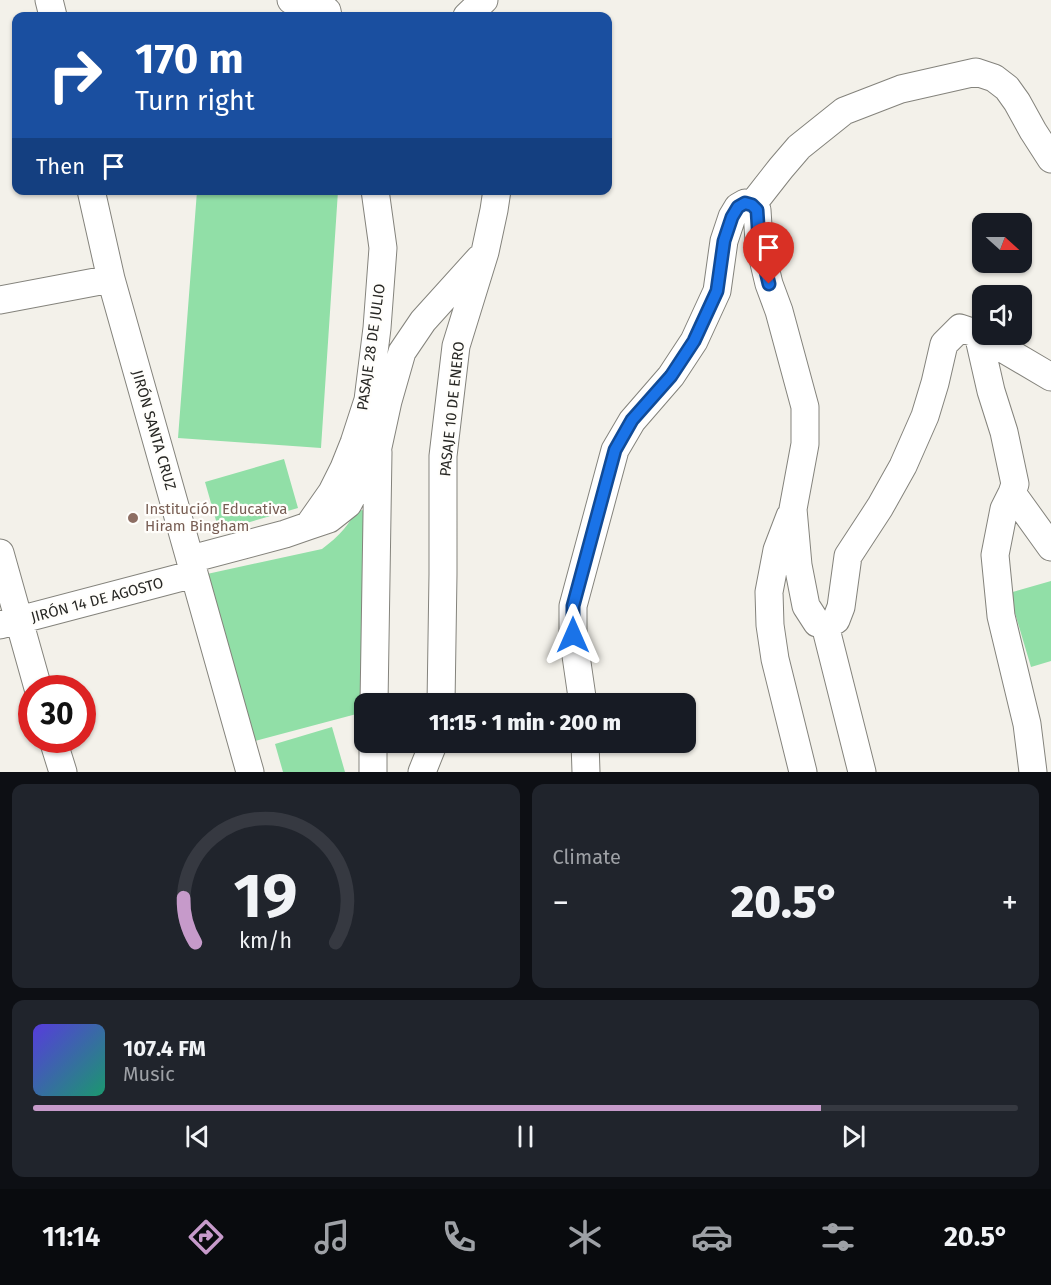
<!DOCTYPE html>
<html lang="en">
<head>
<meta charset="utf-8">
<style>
  :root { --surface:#171b24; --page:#20242c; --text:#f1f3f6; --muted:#9ea1a6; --line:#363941; --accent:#c69aca }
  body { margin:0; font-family:"Fira Sans",sans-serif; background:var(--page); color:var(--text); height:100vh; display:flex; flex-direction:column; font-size:22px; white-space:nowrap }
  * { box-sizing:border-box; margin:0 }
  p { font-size:20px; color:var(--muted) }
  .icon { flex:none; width:33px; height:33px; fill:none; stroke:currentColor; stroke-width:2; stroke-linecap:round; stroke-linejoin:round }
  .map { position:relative; height:772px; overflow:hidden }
  .panel { display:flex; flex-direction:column; gap:12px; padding:12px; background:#0d0f14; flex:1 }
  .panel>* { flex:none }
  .top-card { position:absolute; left:12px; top:12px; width:600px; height:183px; border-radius:12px; box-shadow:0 2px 4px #0004; background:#1a4fa0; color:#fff; overflow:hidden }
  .needle { width:39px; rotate:111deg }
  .fabs { position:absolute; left:972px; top:213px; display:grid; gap:12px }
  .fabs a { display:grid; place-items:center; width:60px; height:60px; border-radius:12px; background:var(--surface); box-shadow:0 2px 4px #0004; font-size:30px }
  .speed { position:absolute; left:18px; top:675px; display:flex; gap:12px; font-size:30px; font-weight:700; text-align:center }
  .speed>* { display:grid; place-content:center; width:78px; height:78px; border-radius:50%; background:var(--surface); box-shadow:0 2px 4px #0004; line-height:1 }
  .speed .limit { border:9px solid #d22; background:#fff; color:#111 }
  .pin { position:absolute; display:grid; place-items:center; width:51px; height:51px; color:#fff; margin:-62px -26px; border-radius:50% 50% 50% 0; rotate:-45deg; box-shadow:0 0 6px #0007 }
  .pin .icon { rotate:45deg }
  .me { position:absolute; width:66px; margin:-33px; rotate:0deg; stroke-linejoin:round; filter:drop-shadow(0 0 4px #0008) }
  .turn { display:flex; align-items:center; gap:21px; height:126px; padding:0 24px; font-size:27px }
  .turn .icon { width:78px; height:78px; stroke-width:2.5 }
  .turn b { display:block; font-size:42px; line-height:51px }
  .then { display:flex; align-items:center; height:57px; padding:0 24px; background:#0003; gap:12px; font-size:22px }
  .big { font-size:45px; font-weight:800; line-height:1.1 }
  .panel .widget { flex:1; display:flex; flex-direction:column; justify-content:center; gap:9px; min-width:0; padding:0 21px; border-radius:12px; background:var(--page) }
  .panel .dial { align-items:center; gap:0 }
  .dial svg { height:156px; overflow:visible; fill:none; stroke:var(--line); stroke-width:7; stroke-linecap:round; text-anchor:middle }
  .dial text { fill:var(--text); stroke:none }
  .song { display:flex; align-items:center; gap:18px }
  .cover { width:72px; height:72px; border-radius:9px; background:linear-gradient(135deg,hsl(250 70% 55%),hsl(160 70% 35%)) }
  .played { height:6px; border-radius:3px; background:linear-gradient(90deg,var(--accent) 80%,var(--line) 80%) }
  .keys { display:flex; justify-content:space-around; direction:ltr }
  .heat { display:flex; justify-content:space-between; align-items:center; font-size:33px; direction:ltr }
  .panel .tiles { flex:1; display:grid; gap:12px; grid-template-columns:1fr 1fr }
  .widget:last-child { grid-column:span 2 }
  .trip { position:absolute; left:354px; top:693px; width:342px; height:60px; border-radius:12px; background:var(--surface); box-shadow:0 2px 4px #0004; font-weight:800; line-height:60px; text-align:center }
  .menu { display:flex; height:96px; justify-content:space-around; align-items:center; background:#090b0e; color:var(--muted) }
  .menu .icon { width:42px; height:42px }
  .menu .active { color:var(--accent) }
  .menu b { font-size:27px; color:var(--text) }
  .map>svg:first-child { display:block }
</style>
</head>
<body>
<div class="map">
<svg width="1051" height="772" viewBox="0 0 1051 772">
  <rect width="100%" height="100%" fill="#f3f1ea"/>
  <!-- green -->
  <path fill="#91dfa7" d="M197 191H338L321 448 178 438Z
    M284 459 298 508 219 531 205 482Z
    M361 510 367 511 364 712 251 742 207 574 322 549C330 543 338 536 344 529 350 522 353 514 361 510Z
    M1051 581V661L1031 667 1009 593Z
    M332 727 345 772H283L275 744Z"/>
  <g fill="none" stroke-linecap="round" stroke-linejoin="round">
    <!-- minor casing -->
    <g stroke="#84837c" stroke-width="29">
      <path id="minor" d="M49 0 53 16
        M291 0 316 5 327 11 328 16
        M467 16 484 0
        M91 190 111 279 250 772
        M752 205 781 168 799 147 844 111 901 89 976 72 994 78 1007 88 1017 102 1033 131 1051 159
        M0 300 111 279
        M978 334 991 391 1004 432 1015 484 1012 493 1004 509 995 555 1001 616 1027 724 1033 772
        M1012 493 1051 547
        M790 516 777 550 769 592 770 625 775 659 803 772
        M311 522 332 492 344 468 354 443 368 400 377 328 383 248 375 190
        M0 553 38 688
        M191 559 285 534 308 526 329 519 348 504 378 447 388 401 402 352 423 321 479 259
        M0 625 194 574
        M827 625V633L862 772
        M374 704 378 452
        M441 704 443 574V456L456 346 485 252 494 210 497 190
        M583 704 573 635V606L615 450 632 421 671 376 694 341 717 291 724 241 732 217 738 207 745 203 752 205 757 210 759 242 769 284 779 311 805 407V444L793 509 798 565 806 606 817 623 827 625 836 620 841 607 848 556 880 507 903 466 925 416 935 383 944 344 960 328 978 334 1051 377
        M53 740 63 772
        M585 742 586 772
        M373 772V742
        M422 772 434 742"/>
    </g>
    <!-- minor -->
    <use href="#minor" stroke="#fff" stroke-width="27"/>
  </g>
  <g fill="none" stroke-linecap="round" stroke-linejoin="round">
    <!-- route casing -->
    <g stroke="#114b97" stroke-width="15">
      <path id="route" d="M573 635V606L615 450 632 420 671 376 694 341 717 291 724 241 732 217 738 207 745 203 752 205 757 210 759 242 769 284"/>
    </g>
    <!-- route -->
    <use href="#route" stroke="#1a73e8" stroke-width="10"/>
  </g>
  <!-- markers -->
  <circle fill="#8d6e63" stroke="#fffefb" stroke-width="2" cx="133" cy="518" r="6"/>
  <g text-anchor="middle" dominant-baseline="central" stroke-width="4.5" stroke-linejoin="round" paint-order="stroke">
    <!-- street labels -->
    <g font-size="15" fill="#282825" stroke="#fffefb">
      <text transform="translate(371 347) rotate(-82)">PASAJE 28 DE JULIO</text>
      <text transform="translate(452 409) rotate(-84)">PASAJE 10 DE ENERO</text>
      <text transform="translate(154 430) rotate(74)">JIRÓN SANTA CRUZ</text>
      <text transform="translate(97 600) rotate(-15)">JIRÓN 14 DE AGOSTO</text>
    </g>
    <!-- education labels -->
    <g font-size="15" fill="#785e54" stroke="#fffefb" text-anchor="start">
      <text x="145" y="509">Institución Educativa<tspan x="145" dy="17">Hiram Bingham</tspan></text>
    </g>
  </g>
</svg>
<div class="fabs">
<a><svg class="needle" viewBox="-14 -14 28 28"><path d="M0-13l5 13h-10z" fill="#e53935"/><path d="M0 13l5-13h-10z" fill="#9ea1a6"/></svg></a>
<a><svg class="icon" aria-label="sound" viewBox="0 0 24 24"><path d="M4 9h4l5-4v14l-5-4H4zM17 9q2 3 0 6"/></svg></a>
</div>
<div class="speed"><div class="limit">30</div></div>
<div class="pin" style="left:769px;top:284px;background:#d93025"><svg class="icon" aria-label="arrive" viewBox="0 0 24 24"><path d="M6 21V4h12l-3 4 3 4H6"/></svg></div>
<svg class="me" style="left:573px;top:635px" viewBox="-20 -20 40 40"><path d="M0-17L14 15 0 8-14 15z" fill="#1a73e8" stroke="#fff" stroke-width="4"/></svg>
<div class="trip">11:15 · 1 min · 200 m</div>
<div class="top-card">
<div class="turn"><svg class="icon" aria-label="right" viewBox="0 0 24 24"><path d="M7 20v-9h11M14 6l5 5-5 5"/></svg><div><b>170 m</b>Turn right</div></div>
<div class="then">Then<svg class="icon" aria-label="arrive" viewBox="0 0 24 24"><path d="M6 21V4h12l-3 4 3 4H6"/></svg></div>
</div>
</div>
<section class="panel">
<div class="tiles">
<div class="widget dial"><svg viewBox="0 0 100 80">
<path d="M14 69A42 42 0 1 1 86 69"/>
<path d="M14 69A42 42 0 0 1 8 46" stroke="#c69aca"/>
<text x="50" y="56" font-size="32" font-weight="700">19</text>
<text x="50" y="72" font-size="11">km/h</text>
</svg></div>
<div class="widget"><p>Climate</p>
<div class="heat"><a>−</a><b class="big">20.5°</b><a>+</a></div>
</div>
<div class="widget">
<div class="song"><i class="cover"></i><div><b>107.4 FM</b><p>Music</p></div></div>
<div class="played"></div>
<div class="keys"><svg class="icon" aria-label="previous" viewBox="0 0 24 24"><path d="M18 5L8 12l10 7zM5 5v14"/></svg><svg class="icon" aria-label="pause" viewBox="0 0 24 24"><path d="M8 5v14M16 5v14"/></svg><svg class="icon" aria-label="next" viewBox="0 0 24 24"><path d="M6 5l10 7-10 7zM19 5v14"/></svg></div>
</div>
</div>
</section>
<nav class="menu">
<b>11:14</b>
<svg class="icon active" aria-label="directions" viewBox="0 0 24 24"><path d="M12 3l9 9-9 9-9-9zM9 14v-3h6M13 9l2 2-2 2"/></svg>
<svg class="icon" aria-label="music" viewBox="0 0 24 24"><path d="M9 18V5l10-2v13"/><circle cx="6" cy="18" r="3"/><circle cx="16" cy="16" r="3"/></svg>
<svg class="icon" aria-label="phone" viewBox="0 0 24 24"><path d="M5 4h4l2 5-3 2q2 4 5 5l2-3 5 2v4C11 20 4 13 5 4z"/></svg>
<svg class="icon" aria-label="climate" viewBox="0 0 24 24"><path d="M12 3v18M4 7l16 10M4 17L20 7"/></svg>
<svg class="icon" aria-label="car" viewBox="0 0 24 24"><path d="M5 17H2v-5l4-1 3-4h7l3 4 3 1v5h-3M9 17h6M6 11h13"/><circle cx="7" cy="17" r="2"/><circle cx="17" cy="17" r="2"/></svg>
<svg class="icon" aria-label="filters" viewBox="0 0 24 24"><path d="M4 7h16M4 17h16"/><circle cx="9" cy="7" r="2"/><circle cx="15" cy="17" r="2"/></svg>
<b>20.5°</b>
</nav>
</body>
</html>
